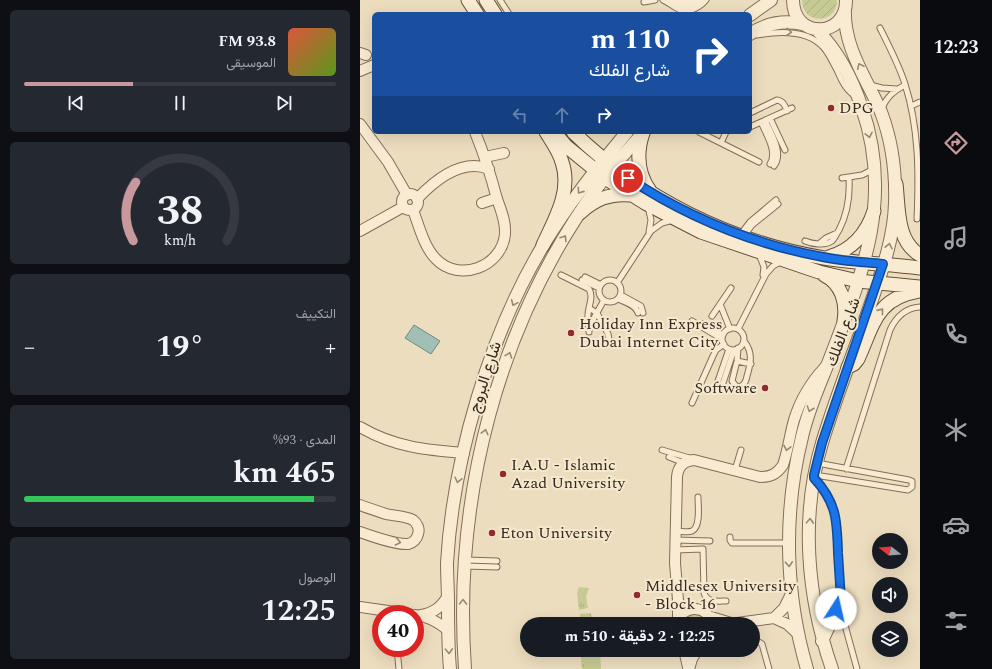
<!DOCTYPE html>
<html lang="ar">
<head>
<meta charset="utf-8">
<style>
  :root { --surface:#171b24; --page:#242831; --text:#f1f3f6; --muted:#9ea1a6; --line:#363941; --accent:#c7989c }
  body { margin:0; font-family:Spectral,Vazirmatn,serif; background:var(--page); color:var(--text); direction:rtl; height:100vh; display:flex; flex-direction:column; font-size:15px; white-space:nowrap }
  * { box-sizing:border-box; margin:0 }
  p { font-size:13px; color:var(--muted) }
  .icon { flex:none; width:22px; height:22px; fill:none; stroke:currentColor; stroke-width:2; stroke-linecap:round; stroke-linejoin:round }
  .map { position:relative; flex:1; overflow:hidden; direction:ltr }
  .panel { display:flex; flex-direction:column; gap:10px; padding:10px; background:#0d0f14; width:360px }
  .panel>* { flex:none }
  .top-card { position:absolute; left:12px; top:12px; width:380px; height:122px; border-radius:6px; box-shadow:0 4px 16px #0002; direction:rtl; background:#1a4fa0; color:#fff; overflow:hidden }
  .needle { width:26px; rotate:287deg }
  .controls { position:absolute; left:512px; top:533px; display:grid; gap:8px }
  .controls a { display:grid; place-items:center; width:36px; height:36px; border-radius:50%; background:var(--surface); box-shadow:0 4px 16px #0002; font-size:20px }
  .speed { position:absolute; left:12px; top:605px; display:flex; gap:8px; font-size:20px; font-weight:700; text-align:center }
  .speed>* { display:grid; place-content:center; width:52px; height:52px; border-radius:50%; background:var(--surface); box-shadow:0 4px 16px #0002; line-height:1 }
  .speed .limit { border:6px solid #d22; background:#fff; color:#111 }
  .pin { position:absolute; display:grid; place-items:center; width:34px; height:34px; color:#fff; margin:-17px; border:2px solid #fff; border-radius:50%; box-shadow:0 1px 4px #0007 }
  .me { position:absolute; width:44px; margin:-22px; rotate:10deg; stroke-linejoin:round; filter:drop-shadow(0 0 3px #0008) }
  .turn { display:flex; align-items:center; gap:14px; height:84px; padding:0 16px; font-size:18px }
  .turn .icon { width:52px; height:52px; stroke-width:2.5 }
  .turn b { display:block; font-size:28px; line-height:34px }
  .lanes { display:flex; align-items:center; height:38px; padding:0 16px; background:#0003; justify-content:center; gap:20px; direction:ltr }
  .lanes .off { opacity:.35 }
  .big { font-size:30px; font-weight:700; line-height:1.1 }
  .panel .widget { flex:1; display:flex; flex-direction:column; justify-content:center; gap:6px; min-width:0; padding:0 14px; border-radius:6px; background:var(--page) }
  .panel .dial { align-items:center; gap:0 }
  .dial svg { height:104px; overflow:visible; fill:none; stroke:var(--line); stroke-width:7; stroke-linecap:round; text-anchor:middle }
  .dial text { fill:var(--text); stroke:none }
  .song { display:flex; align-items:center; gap:12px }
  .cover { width:48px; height:48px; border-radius:6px; background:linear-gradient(135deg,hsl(10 70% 55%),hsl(90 70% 35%)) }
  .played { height:4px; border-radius:2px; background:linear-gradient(90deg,var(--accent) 35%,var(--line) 35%) }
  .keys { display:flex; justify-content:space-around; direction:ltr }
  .heat { display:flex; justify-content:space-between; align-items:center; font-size:22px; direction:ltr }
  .charge { height:6px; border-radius:3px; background:linear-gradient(90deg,#34c759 93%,var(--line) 0) }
  .trip { position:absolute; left:160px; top:617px; width:240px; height:40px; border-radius:20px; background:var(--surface); box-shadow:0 4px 16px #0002; font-weight:700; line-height:40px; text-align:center; direction:rtl }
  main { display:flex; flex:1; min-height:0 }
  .tab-bar { display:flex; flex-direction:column; width:72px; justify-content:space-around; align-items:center; background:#090b0e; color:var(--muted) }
  .tab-bar .icon { width:28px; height:28px }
  .tab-bar .current { color:var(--accent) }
  .tab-bar b { font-size:18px; color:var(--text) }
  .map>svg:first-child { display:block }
</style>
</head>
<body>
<main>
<nav class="tab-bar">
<b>12:23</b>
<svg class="icon current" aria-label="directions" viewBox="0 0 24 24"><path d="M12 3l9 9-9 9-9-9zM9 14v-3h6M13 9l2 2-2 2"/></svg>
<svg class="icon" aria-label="music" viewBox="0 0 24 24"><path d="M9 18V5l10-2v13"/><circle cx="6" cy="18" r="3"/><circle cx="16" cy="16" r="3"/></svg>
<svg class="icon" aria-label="phone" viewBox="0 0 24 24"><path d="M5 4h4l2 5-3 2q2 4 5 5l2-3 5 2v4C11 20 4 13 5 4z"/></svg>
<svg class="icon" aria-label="climate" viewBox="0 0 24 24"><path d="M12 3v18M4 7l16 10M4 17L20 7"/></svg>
<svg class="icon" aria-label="car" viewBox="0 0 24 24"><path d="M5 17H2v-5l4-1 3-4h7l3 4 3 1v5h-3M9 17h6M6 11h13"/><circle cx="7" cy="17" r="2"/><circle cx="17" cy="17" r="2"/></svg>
<svg class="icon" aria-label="filters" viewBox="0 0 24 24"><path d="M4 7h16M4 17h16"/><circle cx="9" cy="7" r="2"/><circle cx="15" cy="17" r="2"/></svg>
</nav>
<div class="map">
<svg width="560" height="669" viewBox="0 0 560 669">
  <defs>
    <pattern id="grass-tufts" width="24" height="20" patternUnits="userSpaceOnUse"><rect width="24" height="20" fill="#c6ca94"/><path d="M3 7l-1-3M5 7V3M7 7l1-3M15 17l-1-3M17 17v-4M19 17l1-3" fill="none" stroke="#abae7f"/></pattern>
    <pattern id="garden-furrows" width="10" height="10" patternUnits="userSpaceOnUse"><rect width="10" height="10" fill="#c6ca94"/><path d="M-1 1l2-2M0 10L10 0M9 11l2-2" fill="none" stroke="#abae7f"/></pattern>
  </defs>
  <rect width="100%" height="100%" fill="#edddbf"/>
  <!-- grass -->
  <path fill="url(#grass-tufts)" d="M219 587 229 588 226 597 228 608 219 610 217 592Z
    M231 613 232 624H220V614Z
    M340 613 351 624H323C325 615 331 614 340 613Z
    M220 650H240L241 669H222Z"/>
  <!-- garden -->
  <path fill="url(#garden-furrows)" d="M442 0H477C478 24 442 26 442 0Z"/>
  <!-- water -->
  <path fill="#a2bfb5" stroke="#6a8c82" d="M54 325 80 341 71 354 45 338Z"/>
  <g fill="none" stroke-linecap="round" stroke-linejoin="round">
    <!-- service casing -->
    <g stroke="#856e58" stroke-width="7">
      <path id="service" d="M140 0 149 14
        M303 0C316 6 320 16 336 8 340 6 343 4 346 0
        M284 2 295 0
        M520 28C529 46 539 65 545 84 559 128 559 174 557 219
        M397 35C419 31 448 29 464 48 469 54 473 63 477 70 481 79 485 89 494 95
        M510 85 522 88 537 89
        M551 106 560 102
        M522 109C526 97 534 91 545 85
        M390 113 417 100C423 101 425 105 427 111
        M410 118 425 150
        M405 120C411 134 424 153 414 166
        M401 122C406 134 418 152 410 164
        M390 127 432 108
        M339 132 399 162
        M361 143 366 132
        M482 178 502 175 514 169
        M288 207 291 220 289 232
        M380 235 390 222 416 200
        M384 236 392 225 418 204
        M445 241C452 244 465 246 472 241 475 238 477 233 479 230 488 213 490 196 489 178
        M460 243 466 238 477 233
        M399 254 404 267 403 275
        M201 275 229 289C234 298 228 306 228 315 227 321 229 327 229 332
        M225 277 241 285
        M239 291a11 11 0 1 1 22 0a11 11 0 1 1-22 0Z
        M222 280 239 288
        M257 283 291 231 302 223 313 220
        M261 295 281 306 283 313
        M258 299C265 302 276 305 278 313
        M360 304 370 329
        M229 308 237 313 248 334 249 339 246 343 242 345 234 342
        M352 316 371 288
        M332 321 362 339
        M343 324 363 335
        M229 327 244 300
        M362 339a11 11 0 1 1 22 0a11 11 0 1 1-22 0Z
        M378 329 406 274 413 266 422 261
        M378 348 377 361 372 381 377 387H380C385 384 386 381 387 376 391 363 393 352 384 341
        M377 361 391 364
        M358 381 369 349
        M363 383 374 350
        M332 403 353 356 356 350 364 344
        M302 450 333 459
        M309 457 324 463
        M486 469 530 330C536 317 545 308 560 307
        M375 470 381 450
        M455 475 548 490 552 487V481L549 480 457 463
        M456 480C467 492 474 506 477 522L481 600 486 629 497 669
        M316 531C321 531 328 533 332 531 341 527 338 505 338 497
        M370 537V540L372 543H428
        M316 540 350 541
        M315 550 343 549 344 593C347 603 358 601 366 601
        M106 560 137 561
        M105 566 137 567
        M393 641H397L402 644 409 669
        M37 648 39 669"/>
    </g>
    <!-- minor casing -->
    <g stroke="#856e58" stroke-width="12">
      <path id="minor" d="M313 0C321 8 329 4 338 0
        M0 53 6 55
        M0 71 14 65
        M0 124 28 162 47 195
        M125 157 144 153
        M42 202a8 8 0 1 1 16 0a8 8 0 1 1-16 0Z
        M57 199C75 180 102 158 129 169
        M122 203 137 198
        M53 210C59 226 64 247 76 259 99 283 142 267 145 234 146 222 141 210 137 199 131 176 124 154 115 132
        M0 231 43 207
        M0 427C34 447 66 450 104 453
        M0 505C8 508 17 511 26 514 34 516 46 516 53 520 57 523 60 529 58 534 57 539 53 543 48 544 37 545 11 536 0 532
        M0 607 49 614
        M55 615C68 616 78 622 88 630
        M61 615C74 613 81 607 88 596
        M348 616 371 623
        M318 617V600L315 563 317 477C318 467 323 461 334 460L400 477C411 477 417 474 423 465 428 450 430 434 434 420 440 400 451 382 465 367
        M414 618 424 608 432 592
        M315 624C322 605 347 603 352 624
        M370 624 414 618 427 624 438 634
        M324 650 328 667
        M329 669 332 659 337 650"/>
    </g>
    <!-- tertiary casing -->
    <g stroke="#856e58" stroke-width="14">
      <path id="tertiary" d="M433 0C433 40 487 38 486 0
        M390 15 411 0
        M390 34C406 23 423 20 443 24
        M462 641 481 600
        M90 669C88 647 88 625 88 602 88 589 87 576 87 563 93 459 130 333 184 244 208 204 237 168 267 132
        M105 669C93 499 137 323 239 185 253 167 268 149 284 132
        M447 669C425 594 423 513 442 437 448 410 459 386 469 361 502 275 534 200 502 108 492 78 479 52 457 30
        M472 669C447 597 440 517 462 443 474 403 489 364 503 326 516 286 534 245 535 203 536 172 532 141 521 112 507 79 483 47 485 9"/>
    </g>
    <!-- secondary casing -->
    <g stroke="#674f3b" stroke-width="15">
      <path id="secondary" d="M108 0 117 14
        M126 0 135 14
        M194 132 206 146 245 178 285 203 341 232 459 272 498 281 560 287
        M213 132C281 198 370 242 464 258 495 263 528 264 560 268
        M283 133C276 154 277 173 290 191
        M536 184C539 208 536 241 560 255
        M220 213C235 199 250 193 271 195
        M183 245C195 219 212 191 202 162 199 151 192 142 186 132
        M469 257C492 250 507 233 514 211
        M464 275C482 284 487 303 484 321
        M488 367 494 364 498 359C514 324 516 298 560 291"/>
    </g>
    <!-- service -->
    <use href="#service" stroke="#f8ebd2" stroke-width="5"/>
    <!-- minor -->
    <use href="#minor" stroke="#f8ebd2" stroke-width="10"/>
    <!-- tertiary -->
    <use href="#tertiary" stroke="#f8ebd2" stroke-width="12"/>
    <!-- secondary -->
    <use href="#secondary" stroke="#f8ebd2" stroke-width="13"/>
  </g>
  <!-- one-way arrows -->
  <defs><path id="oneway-chevron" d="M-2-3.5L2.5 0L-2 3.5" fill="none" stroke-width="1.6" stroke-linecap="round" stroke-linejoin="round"/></defs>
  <g stroke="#968977">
    <use href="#oneway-chevron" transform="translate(429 32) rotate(5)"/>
    <use href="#oneway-chevron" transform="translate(500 66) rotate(-115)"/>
    <use href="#oneway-chevron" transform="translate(509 135) rotate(78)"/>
    <use href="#oneway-chevron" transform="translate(220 191) rotate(125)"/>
    <use href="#oneway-chevron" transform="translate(204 238) rotate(-58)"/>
    <use href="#oneway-chevron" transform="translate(529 246) rotate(-77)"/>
    <use href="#oneway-chevron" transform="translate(154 303) rotate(114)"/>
    <use href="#oneway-chevron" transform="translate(521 311) rotate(-51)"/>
    <use href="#oneway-chevron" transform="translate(149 355) rotate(-70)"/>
    <use href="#oneway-chevron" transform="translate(450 409) rotate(109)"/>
    <use href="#oneway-chevron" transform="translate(125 432) rotate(-76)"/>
    <use href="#oneway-chevron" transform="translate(427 448) rotate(102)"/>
    <use href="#oneway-chevron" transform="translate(98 480) rotate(103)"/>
    <use href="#oneway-chevron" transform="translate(450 521) rotate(-87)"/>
    <use href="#oneway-chevron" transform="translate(38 542) rotate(11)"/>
    <use href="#oneway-chevron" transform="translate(429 564) rotate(87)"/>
    <use href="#oneway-chevron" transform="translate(103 602) rotate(-89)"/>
    <use href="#oneway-chevron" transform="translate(89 651) rotate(87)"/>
  </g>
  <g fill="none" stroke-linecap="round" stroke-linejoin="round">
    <!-- route casing -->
    <g stroke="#114b97" stroke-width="10">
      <path id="route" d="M268 178C327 217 393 244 463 257 482 261 503 262 523 264L462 443 454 475V478C477 503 477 521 478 553 479 568 480 584 481 600L476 609"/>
    </g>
    <!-- route -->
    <use href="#route" stroke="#1a73e8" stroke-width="7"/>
  </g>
  <!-- markers -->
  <g fill="#93292f" stroke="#f4e8cf" stroke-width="1.5">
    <circle cx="471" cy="108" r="4"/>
    <circle cx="211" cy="333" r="4"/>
    <circle cx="405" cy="388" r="4"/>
    <circle cx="143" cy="474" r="4"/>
    <circle cx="132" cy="533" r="4"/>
    <circle cx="277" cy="595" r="4"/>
  </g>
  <g text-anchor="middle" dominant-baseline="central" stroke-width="4" stroke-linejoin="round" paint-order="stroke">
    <!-- poi labels -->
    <g font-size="16" fill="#35271c" stroke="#f4e8cf" text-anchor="start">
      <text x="479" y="108">DPG</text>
      <text x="219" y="324">Holiday Inn Express<tspan x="219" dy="18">Dubai Internet City</tspan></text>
      <text x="397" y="388" text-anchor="end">Software</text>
      <text x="151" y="465">I.A.U - Islamic<tspan x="151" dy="18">Azad University</tspan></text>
      <text x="140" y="533">Eton University</text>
      <text x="285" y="586">Middlesex University<tspan x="285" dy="18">- Block 16</tspan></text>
    </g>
    <!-- street labels -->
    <g font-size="16" fill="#35271c" stroke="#f4e8cf">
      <text transform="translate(483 332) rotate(-70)">شارع الفلك</text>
      <text transform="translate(125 377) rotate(-72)">شارع البروج</text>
    </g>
  </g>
</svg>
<div class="controls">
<a><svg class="needle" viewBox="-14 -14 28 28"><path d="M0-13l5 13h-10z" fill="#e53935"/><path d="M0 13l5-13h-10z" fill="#9ea1a6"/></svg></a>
<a><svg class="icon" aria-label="sound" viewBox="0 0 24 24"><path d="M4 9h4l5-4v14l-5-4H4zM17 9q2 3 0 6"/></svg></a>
<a><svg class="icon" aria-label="layers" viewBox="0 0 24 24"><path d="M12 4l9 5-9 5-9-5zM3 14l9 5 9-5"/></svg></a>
</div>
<div class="speed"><div class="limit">40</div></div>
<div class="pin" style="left:268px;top:178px;background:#d93025"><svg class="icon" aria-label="arrive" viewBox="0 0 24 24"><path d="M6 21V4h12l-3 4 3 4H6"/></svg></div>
<svg class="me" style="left:476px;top:609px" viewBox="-20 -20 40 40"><circle r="19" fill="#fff"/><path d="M0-13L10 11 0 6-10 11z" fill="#1a73e8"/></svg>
<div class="trip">12:25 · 2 دقيقة · 510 m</div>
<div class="top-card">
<div class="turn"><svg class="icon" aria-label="right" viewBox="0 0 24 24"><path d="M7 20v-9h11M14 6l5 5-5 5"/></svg><div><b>110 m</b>شارع الفلك</div></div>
<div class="lanes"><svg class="icon off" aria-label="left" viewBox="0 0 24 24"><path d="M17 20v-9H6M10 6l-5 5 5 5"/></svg><svg class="icon off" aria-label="ahead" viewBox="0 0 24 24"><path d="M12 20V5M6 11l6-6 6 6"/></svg><svg class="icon" aria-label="right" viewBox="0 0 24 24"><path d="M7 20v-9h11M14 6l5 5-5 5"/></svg></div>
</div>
</div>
<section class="panel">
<div class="widget">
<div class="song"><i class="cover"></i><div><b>93.8 FM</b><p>الموسيقى</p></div></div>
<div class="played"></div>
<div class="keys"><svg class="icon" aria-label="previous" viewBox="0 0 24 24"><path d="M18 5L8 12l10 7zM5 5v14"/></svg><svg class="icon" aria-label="pause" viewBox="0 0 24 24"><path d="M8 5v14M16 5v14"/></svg><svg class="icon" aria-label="next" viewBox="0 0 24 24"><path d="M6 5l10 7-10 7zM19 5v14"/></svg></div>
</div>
<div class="widget dial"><svg viewBox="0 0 100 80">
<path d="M14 69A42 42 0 1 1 86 69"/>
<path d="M14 69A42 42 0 0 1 16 24" stroke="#c7989c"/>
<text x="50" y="56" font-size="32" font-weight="700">38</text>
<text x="50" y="72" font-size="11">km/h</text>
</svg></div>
<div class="widget"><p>التكييف</p>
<div class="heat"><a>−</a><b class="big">19°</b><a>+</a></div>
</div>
<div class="widget"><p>المدى · 93%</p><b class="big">465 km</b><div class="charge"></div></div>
<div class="widget"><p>الوصول</p><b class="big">12:25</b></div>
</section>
</main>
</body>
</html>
